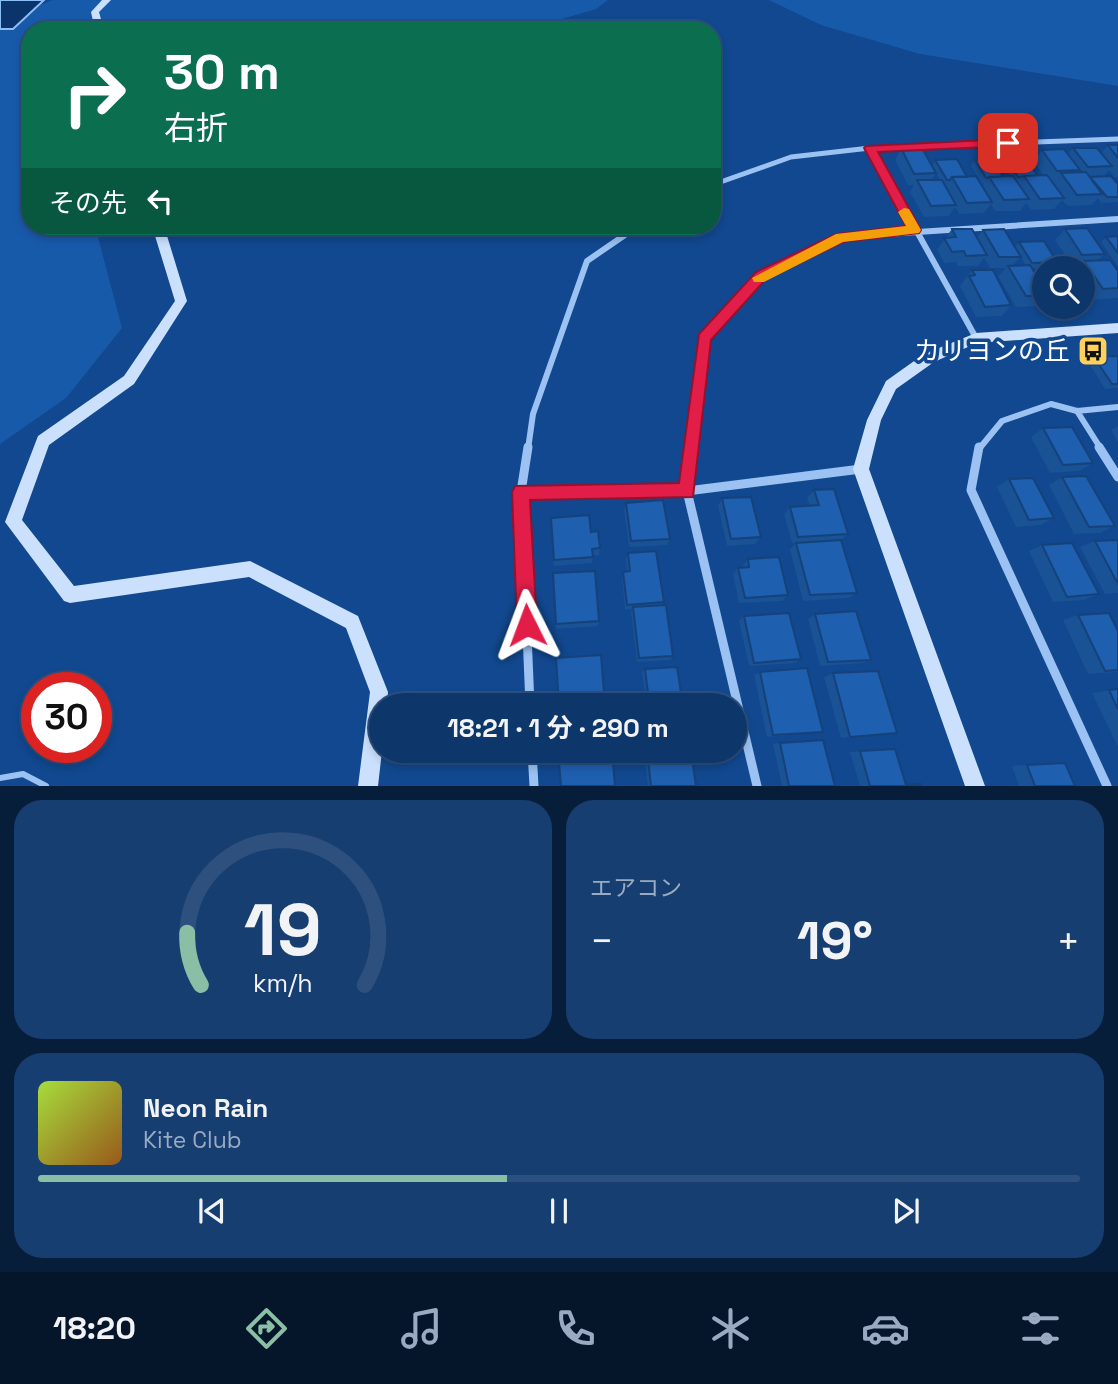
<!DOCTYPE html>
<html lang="ja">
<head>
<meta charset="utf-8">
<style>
  :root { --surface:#0d366b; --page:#163e71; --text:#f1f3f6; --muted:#9aabc1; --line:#2d507e; --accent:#8abfa5 }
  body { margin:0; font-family:"Space Grotesk","Noto Sans JP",sans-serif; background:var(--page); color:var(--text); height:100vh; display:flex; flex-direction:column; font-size:26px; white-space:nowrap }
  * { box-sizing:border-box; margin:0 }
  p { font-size:23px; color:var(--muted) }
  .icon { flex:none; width:38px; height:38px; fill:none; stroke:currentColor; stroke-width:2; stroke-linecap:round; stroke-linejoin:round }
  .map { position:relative; height:786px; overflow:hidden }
  .panel { display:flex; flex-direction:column; gap:14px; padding:14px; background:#071e3b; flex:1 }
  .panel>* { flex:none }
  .guide { position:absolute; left:21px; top:21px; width:700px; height:214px; border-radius:28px; box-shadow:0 4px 10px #0003,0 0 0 2px var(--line); background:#0b6e4f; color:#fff; overflow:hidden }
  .fabs { position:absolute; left:1032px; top:256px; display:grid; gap:14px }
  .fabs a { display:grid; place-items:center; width:63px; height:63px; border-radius:50%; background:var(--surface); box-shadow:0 4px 10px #0003,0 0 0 2px var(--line); font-size:35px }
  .speed { position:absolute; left:21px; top:672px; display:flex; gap:14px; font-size:35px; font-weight:700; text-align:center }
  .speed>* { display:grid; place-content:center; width:91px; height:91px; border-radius:50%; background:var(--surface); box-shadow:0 4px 10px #0003,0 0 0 2px var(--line); line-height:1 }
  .speed .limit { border:10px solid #d22; background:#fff; color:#111 }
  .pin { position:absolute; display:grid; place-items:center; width:60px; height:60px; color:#fff; margin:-30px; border-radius:14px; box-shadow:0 4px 10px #0006 }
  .me { position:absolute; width:77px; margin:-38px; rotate:357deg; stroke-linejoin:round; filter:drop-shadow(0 0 5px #0008) }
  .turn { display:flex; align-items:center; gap:24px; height:147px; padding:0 28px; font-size:32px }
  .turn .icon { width:91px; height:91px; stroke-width:2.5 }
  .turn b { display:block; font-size:49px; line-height:60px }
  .then { display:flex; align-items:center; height:66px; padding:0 28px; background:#0003; gap:14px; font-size:26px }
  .big { font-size:52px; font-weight:700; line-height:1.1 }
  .panel .widget { flex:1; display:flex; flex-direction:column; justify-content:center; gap:10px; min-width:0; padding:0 24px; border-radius:28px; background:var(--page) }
  .panel .dial { align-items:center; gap:0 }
  .dial svg { height:182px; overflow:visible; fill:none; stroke:var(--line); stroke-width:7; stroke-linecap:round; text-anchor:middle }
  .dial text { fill:var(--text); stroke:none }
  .song { display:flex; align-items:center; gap:21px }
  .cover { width:84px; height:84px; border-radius:10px; background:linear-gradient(135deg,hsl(80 70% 55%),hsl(30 70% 35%)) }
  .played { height:7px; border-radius:4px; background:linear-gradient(90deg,var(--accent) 45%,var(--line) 45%) }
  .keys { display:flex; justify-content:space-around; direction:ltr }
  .heat { display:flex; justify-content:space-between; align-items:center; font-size:38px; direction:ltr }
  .panel .tiles { flex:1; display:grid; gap:14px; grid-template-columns:1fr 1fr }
  .widget:last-child { grid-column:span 2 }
  .trip { position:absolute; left:369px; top:693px; width:378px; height:70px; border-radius:35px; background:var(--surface); box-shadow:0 4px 10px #0003,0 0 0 2px var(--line); font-weight:700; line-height:70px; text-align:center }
  .dock { display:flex; height:112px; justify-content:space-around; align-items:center; background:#05162b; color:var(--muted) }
  .dock .icon { width:49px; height:49px }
  .dock .current { color:var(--accent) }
  .dock b { font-size:32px; color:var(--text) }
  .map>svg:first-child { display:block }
</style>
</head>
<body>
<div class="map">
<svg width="1118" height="786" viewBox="0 0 1118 786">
  <rect width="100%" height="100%" fill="#11488f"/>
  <!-- green -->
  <path fill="#185aaa" d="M53 0H608L596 9 524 30H30V226H95L122 328 66 398 0 444V10L35 7Z
    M769 0H1118V86L920 54 821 25Z"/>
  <!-- water -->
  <path fill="#0a346b" stroke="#8cbdf6" stroke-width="2" d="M0 0H44L13 29H0Z"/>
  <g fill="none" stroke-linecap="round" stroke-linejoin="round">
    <!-- lane -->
    <path stroke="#9bc2f2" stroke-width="6" d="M0 778 23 774 46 786"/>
    <!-- street-far2 -->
    <path stroke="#9bc2f2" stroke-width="5" d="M870 148 896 194
      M712 185 791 157 870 148 1118 139"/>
    <!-- street-far1 -->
    <path stroke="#9bc2f2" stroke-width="6" d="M895 192 976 338
      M1077 411 1101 449
      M528 449 533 414 587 261 638 226
      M692 449 704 338 761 276 840 237 1118 219
      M979 449 1002 421 1051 404 1077 411 1118 407"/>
    <!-- street -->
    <path stroke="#9bc2f2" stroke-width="9" d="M528 447 521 492 530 705
      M692 447 687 491 757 786
      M979 447 971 490 1107 786
      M1099 447 1118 477
      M521 492 687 491 861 469
      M532 751 534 786"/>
    <!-- secondary -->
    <path fill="#cae0fc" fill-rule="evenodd" d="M102 0H111L99 12 104 30H95L91 12Z
      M152 226H164L187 301 134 384 49 445 22 520 74 586 250 561 358 616 388 692 387 705H382V751L378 786H358L370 692 346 628 249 577 70 603 64 601 5 522 38 436 124 376 175 301Z
      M1118 323V333L977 343 934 362 896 389 881 420 869 469 985 786H965L853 469 867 420 886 381 924 354 976 333Z"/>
  </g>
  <!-- wall -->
  <path fill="#1a5296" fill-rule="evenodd" d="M1108 145H1118V177H1114L1109 170 1104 176 1118 184V202L1101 203 1098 198 1092 205 1067 206 1062 200 1054 209 1031 210 1026 203 1020 211H995L991 204 984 213 959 214 955 207 949 216 924 217 910 192 914 185H908L895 160 901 148 932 166 935 160 982 186 984 183 982 184 971 166 975 160 1003 176H1010L1002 164 1006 159 1037 175H1043L1034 161 1042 150 1068 154 1073 148 1101 153ZM936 173 940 180H932Z
    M952 229 977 238 983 230 1015 247 1019 242 1057 262 1073 268H1045V299L1038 306 1016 307 998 276 1006 268H990L984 258 978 266H958L956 262 944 263 937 249ZM1021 257 1025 265H1013ZM1032 268H1039L1035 272Z
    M1065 229 1105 254 1098 260 1118 271V298L1091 300 1083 287V268H1077L1080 265H1072L1055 240Z
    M1118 236V265H1117L1101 242 1106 237Z
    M972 270 1011 305 1002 316 976 317 960 286Z
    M1118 356V388L1105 389 1088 362 1094 357Z
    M1118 426V442L1111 430Z
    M1043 428 1093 463 1079 471 1050 473 1031 437Z
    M1062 477 1115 526 1100 533 1074 534 1049 485Z
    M1009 479 1054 518 1041 525 1016 527 997 487Z
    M814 490 848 534 841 540 857 593 848 598 803 601 790 549 796 543H792L784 514 790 507 810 506 807 498Z
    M722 498 761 537 755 544 727 546 718 506Z
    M626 503 670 539 667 545 629 547 624 510Z
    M551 518 591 532 600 548 599 555H593L592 563 554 566Z
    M1118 540V593L1105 594 1080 547 1095 541Z
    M1042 545 1099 594 1084 600 1053 602 1029 551Z
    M628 553 664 602 662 605 673 656 670 660 637 662 631 612 632 609 625 610 622 577 623 572 627 571 626 559Z
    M748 559 788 595 782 601 739 603 733 574 738 568H743V565Z
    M553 573 599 621 598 626 556 629Z
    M815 614 871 660 862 663 820 666 808 619Z
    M1078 615 1118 631V672L1088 674 1063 620Z
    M744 616 801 659 794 663 749 666 739 621Z
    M645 669 683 705H641V703L644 701H646L642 673Z
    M760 672 823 732 767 737 754 675Z
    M833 673 897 733 841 738 824 677Z
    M1118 689V747L1092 693Z
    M780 743 835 786H782L773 744Z
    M895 749 906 784H921V786H860L850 752Z
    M644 751H691L696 786H648Z
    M1049 763H1065L1075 786H1019L1012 766Z"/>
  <!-- building -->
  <path fill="#1e5faf" stroke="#15427a" stroke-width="2" d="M1108 145H1118V158Z
    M901 148H922L936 173 914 174Z
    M1073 148H1097L1112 166 1088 167Z
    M1064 149 1080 170 1057 171 1042 150Z
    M1025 158 1037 175 1018 177 1006 159Z
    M957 159 967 177H952L950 180H947L935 160Z
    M975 160H992L1003 176 986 178Z
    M1086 172 1102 194 1077 195 1061 173Z
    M1047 175 1064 198 1040 199 1024 176Z
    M976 176 992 202 967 203 952 177Z
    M1013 176 1029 199 1004 200 989 177Z
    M1111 176 1118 184V197H1107L1090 177Z
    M917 180H942L956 205 931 206Z
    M1087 228 1105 254 1082 255 1065 229Z
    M952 229H972L987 255 966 256 964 251 952 252 944 238 956 237Z
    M1004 229 1021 257H999L983 230Z
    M1118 236V253L1106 237Z
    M1044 241 1057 262 1032 263 1019 242Z
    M1110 260 1118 271V288L1103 289 1084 261Z
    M1069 262 1073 268H1046L1043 263Z
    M1030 265 1045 289V296H1026L1008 266Z
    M972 270H993L1011 305 985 307 969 276 975 275Z
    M1118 356V384H1112L1094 357Z
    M1072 427 1093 463 1063 465 1043 428Z
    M1086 476 1115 526 1089 527 1062 477Z
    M1033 478 1054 518 1029 520 1009 479Z
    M834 489 848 534 798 537 790 507 819 505 814 490Z
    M751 497 761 537 731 539 722 498Z
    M663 500 670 539 631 541 626 503Z
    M589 515 591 532 598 531 600 548 592 549 593 557 554 560 551 518Z
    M841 540 857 593 810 595 796 543Z
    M1118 540V584L1095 541Z
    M1072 543 1099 594 1067 597 1042 545Z
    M656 551 664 602 627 605 623 572 630 571 628 553Z
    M779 557 788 595 745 598 738 568 749 567 748 559Z
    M595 571 599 621 556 624 553 573Z
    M666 605 673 656 639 658 633 607Z
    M856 611 871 660 828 662 815 614Z
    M789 613 801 659 754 663 744 616Z
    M1109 613 1118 631V670L1105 671 1078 615Z
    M601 655 605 705H559L556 658Z
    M677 667 683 705H644V701H649L645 669Z
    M807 668 823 732 773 735 760 672Z
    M878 671 897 733 850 737 833 673Z
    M1118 689V709L1109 690Z
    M823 740 835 786H789L780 743Z
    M895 749 906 785 921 784V786H870L860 751Z
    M558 751H612L615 786H561Z
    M647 751H691L696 786H651Z
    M1065 763 1075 786H1035L1027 765Z"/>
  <!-- route -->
  <path fill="#e11d48" stroke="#92132f" stroke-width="2" d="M1008 139 1012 140V146L878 152 921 230 919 233 843 242 766 279 711 340 693 497 530 500 537 625 534 632 527 635 520 632 517 625 512 492 515 486 679 483 699 334 756 272 836 234 906 226 864 148 866 146Z"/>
  <!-- slow -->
  <path fill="#f59e0b" d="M904 208 909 209 921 230 919 233 843 242 764 282H754L752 278 836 234 906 226 898 212Z"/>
  <!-- icons -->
  <defs>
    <g id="bus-square" transform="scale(1.575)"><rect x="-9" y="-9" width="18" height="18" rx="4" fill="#ffd05c" stroke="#11488f"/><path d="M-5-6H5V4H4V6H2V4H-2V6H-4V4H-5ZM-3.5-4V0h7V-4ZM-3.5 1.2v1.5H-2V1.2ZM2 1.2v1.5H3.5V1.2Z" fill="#111"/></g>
  </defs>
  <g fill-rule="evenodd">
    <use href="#bus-square" x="1093" y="351"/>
  </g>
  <g text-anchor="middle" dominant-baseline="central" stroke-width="7" stroke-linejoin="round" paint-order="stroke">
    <!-- poi labels -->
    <g font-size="26" fill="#fff" stroke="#11488f" text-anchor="end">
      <text x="1070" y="351">カリヨンの丘</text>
    </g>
  </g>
</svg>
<div class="fabs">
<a><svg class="icon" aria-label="search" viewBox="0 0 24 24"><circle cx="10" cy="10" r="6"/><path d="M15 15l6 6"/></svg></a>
</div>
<div class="speed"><div class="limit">30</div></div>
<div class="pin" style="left:1008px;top:143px;background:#d93025"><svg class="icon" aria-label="arrive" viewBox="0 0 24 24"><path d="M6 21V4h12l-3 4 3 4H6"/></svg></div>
<svg class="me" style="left:527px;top:625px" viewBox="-20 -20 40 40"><path d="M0-17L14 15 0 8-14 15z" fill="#e11d48" stroke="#fff" stroke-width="4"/></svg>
<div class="trip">18:21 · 1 分 · 290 m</div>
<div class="guide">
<div class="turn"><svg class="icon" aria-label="right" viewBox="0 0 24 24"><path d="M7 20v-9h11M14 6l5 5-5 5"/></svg><div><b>30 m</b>右折</div></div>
<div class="then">その先<svg class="icon" aria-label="left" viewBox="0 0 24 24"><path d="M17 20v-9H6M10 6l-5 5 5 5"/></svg></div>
</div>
</div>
<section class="panel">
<div class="tiles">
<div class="widget dial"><svg viewBox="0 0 100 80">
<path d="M14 69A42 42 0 1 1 86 69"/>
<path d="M14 69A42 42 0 0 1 8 46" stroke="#8abfa5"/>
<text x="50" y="56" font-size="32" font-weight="700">19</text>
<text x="50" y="72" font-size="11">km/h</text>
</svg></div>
<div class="widget"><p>エアコン</p>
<div class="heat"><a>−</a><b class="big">19°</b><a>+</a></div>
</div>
<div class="widget">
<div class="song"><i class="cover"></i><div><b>Neon Rain</b><p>Kite Club</p></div></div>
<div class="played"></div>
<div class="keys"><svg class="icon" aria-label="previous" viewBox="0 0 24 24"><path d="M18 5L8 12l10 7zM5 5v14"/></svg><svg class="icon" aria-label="pause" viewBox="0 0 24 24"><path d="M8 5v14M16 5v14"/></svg><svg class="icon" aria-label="next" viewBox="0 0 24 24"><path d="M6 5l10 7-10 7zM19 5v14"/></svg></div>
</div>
</div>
</section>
<nav class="dock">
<b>18:20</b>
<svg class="icon current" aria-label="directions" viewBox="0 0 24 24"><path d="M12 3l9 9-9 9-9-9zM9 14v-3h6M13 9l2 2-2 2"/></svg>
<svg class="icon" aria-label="music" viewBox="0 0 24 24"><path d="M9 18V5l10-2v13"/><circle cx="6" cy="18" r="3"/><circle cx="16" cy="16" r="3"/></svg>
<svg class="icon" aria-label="phone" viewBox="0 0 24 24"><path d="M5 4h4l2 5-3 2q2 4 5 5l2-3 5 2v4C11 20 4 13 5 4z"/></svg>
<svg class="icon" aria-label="climate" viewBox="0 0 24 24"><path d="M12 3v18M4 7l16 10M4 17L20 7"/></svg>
<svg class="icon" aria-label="car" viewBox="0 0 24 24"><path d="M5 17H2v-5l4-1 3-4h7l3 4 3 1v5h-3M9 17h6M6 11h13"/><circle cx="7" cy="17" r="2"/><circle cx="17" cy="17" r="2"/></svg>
<svg class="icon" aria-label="filters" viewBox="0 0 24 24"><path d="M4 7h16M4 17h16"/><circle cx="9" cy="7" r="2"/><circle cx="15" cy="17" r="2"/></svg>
</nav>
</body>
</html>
